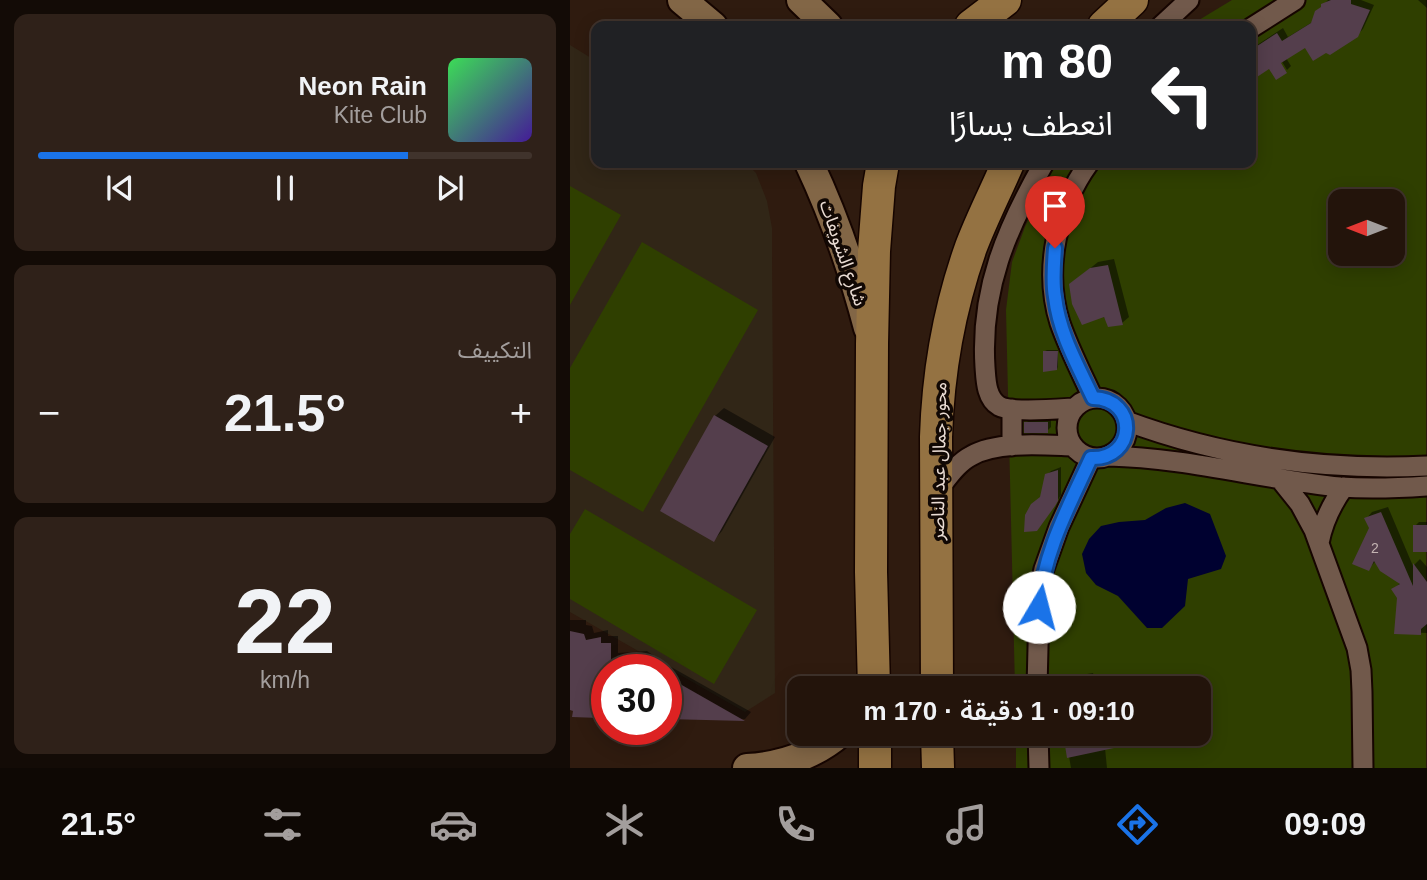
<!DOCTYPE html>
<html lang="ar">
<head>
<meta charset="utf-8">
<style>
  :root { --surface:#23140b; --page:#2f2119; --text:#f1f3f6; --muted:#a39e9d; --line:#40332c; --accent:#1a73e8 }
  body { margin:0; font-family:Helvetica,"Noto Sans Arabic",sans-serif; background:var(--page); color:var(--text); direction:rtl; height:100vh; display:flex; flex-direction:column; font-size:26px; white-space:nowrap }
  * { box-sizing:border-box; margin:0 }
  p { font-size:23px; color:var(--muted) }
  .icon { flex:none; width:38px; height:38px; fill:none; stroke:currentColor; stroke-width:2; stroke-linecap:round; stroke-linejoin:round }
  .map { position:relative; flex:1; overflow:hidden; direction:ltr }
  .drawer { display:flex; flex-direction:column; gap:14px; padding:14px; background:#130b06; width:570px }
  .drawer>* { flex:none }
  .hud { position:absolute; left:21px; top:21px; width:665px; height:147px; border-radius:14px; box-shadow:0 4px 18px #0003,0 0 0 2px var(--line); direction:rtl; background:#202124; color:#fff; overflow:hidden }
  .needle { width:46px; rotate:270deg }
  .fabs { position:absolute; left:758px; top:189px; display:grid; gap:14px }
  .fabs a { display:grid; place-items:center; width:77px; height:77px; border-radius:14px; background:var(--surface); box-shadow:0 4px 18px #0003,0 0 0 2px var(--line); font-size:35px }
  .speed { position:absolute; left:21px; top:654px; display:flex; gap:14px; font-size:35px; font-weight:700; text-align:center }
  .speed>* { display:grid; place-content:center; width:91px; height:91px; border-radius:50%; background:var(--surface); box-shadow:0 4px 18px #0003,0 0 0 2px var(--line); line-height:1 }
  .speed .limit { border:10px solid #d22; background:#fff; color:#111 }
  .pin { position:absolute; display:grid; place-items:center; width:60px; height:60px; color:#fff; margin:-72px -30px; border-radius:50% 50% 50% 0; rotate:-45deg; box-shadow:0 0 7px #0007 }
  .pin .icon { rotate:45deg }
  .me { position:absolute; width:77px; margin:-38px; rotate:8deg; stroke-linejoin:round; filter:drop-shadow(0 0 5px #0008) }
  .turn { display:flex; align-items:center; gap:24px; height:147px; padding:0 28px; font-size:32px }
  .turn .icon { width:91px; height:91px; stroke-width:2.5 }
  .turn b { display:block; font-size:49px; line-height:60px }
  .big { font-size:52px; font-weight:600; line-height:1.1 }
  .drawer .tile { flex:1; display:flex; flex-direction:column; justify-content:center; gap:10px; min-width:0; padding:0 24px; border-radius:14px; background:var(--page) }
  .drawer .dial { align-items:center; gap:0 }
  .dial b { font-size:91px; line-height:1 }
  .song { display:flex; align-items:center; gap:21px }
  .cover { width:84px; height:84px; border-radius:10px; background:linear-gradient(135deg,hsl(130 70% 55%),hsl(260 70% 35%)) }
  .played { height:7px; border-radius:4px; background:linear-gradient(90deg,var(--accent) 75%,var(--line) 75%) }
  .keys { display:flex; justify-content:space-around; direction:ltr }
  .heat { display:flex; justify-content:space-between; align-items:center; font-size:38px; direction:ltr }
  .trip { position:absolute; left:217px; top:676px; width:424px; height:70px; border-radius:14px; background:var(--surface); box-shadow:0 4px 18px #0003,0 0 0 2px var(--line); font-weight:600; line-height:70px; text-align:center; direction:rtl }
  .tab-bar { display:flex; height:112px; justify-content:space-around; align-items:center; background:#0e0804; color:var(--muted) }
  .tab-bar .icon { width:49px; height:49px }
  .tab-bar .selected { color:var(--accent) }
  .tab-bar b { font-size:32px; color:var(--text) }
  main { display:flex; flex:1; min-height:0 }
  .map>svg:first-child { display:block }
</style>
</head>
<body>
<main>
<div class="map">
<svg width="857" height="768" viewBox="0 0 857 768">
  <rect width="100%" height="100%" fill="#2f1b0f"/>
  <!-- education -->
  <path fill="#312617" d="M0 45 26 61V163H176L186 173 197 201 202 228V256L205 693 175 712 0 612Z"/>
  <!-- green -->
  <path fill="#2f3f00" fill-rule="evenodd" d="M662 0H856V768H446V733H628V688H445L436 310 442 262 455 227 484 163H681V26H619ZM770 201H822V254H770Z
    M0 186 51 215 0 305Z
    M72 242 188 310 73 512 0 470V368Z
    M15 509 187 610 144 684 0 599V534Z"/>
  <!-- water -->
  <path fill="#000130" d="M615 503 640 514 656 556 651 569 618 579 615 606 592 628H577L548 596 526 585 516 573 512 554 519 539 531 526 549 522 575 520 596 508Z"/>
  <!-- shadow -->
  <path fill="#0007" d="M758 0H791L804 5 793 29 787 35 735 46 716 58 721 66 717 70 708 55 700 67 681 79V49L713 28 718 37 744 21 747 12Z
    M848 0H857V8Z
    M544 259 559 317 552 323 539 325 508 278 528 262Z
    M477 350H488V367L487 369 475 351Z
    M154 408 205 437 152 531 144 540 145 416Z
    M460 419H481V427L477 431 456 423Z
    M491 467V495L471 525 472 497 477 475 481 471Z
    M818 507 843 566 850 559 857 567V633L826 632 829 597 824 589 831 582 806 561 798 569 801 528 796 519 802 512Z
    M849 522H857V550L845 526Z
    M0 620H16V625L22 626 24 633 38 630V636H48V653L77 651 94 663 181 712 175 719 96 717V670H37L35 709 28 716 0 708Z
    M523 673 527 686 546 675 539 688H493L492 683 499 677Z
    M495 733H548L550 740 543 746 535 748 537 768H501Z"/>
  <!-- building -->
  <path fill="#543e4c" d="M761 0H781V4L800 10 788 37 760 55 756 53 743 61 735 48 711 63 717 73 706 80 699 69 681 81V50L707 33 712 41 741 23 745 11 751 7V4Z
    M538 265 553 325 538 327 534 317 512 325 502 304 499 284 520 268Z
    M473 351H488L487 370 473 372Z
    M144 415 198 446 144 542 90 511Z
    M454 422H478V433H454Z
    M488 470V501L485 506 467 531 454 532 455 515 461 504 470 497 475 474Z
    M811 512 843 586V563L857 582V624L851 629V635L824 634 827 598 821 589 830 584 810 571 804 561 799 571 782 564 799 528 794 518Z
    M843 525H857V552H843Z
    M0 631 14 634 16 640 31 637V643H41V670H37V711H30L29 718 2 717 3 711 0 710Z
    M96 676 175 721 96 719Z
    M493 733H541L544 748 497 758Z"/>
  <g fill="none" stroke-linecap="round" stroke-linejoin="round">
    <!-- minor casing -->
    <g stroke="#160500" stroke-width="23">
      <path id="minor" d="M591 26 619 0
        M681 28 725 0
        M474 163C437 228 410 289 415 367 416 380 416 398 429 406 441 413 488 409 504 408
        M519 163C487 207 473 270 490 323 499 349 512 374 523 398
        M497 428a30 30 0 1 1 60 0a30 30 0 1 1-60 0Z
        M556 421C653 457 753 471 857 466
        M442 446V409
        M539 456C617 458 692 479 770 487 799 489 828 488 857 486
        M710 479 730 504 744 530 787 648 791 670 792 692 793 768
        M367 491C377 479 387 463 401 456 427 441 473 445 502 446
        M749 543C753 522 761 505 774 487
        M467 688 469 607 470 587 474 569 489 527 521 458
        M468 733 469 768"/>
    </g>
    <!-- secondary casing -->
    <g stroke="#160500" stroke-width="32">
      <path id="secondary" d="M112 0 143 26
        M231 0 258 26
        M239 163C264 216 283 271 298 328
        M177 768C212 766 243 756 270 733"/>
    </g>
    <!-- primary casing -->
    <g stroke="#160500" stroke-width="35">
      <path id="primary" d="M401 26 435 0
        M534 26 562 0
        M304 688 301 572 302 344 304 251 309 186 313 163
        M367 688 366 437C368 372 379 309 401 247 412 218 426 191 438 163
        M305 733V768
        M367 733 368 768"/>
    </g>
    <!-- minor -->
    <use href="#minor" stroke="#71594b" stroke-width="19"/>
    <!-- secondary -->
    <use href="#secondary" stroke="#826646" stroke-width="28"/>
    <!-- primary -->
    <use href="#primary" stroke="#947242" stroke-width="32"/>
  </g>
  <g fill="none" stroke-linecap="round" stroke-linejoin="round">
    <!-- route casing -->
    <g stroke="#114b97" stroke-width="18">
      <path id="route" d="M469 607C473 553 499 506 521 458 566 460 569 399 523 398 508 366 489 333 485 297 482 281 484 264 485 248"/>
    </g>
    <!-- route -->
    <use href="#route" stroke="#1a73e8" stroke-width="12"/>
  </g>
  <g text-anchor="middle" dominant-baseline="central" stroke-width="7" stroke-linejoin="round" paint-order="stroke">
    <!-- number labels -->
    <g font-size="14" fill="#c4b4b2">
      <text x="805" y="548">2</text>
    </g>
    <!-- street labels -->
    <g font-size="18" fill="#eadcd4" stroke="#110804">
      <text transform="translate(273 253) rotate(71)">شارع الشويفات</text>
      <text transform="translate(369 461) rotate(-89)">محور جمال عبد الناصر</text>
    </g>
  </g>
</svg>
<div class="fabs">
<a><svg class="needle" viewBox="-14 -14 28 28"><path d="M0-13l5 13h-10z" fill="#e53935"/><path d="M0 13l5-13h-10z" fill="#a39e9d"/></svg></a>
</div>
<div class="speed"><div class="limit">30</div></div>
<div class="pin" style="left:485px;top:248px;background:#d93025"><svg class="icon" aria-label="arrive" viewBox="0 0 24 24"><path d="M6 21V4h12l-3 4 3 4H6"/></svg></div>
<svg class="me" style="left:469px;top:607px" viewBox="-20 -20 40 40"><circle r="19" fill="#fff"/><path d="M0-13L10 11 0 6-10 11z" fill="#1a73e8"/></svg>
<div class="trip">09:10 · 1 دقيقة · 170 m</div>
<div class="hud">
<div class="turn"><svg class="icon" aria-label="left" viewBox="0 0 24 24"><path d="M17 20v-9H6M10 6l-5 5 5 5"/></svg><div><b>80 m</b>انعطف يسارًا</div></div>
</div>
</div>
<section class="drawer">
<div class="tile">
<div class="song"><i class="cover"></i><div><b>Neon Rain</b><p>Kite Club</p></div></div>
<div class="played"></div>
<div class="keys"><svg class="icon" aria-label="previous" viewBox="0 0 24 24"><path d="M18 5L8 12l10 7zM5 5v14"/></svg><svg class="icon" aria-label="pause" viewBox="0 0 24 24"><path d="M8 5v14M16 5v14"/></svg><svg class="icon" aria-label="next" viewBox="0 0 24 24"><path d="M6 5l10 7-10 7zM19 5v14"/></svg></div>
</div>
<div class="tile"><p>التكييف</p>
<div class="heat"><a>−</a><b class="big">21.5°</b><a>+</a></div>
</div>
<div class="tile dial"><b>22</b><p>km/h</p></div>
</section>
</main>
<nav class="tab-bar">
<b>09:09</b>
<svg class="icon selected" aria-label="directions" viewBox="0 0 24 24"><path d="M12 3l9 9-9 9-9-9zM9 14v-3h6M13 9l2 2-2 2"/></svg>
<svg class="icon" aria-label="music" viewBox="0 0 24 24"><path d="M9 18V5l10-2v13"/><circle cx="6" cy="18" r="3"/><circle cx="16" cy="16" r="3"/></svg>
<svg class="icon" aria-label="phone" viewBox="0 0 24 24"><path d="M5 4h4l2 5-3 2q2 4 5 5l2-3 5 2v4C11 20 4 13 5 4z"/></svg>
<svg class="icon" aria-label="climate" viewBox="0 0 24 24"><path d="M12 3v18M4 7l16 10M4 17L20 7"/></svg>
<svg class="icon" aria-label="car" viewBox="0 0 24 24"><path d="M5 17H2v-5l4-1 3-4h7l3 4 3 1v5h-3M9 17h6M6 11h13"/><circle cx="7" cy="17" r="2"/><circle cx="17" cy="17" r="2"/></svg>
<svg class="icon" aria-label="filters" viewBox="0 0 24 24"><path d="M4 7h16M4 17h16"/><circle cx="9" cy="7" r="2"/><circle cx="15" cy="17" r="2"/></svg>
<b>21.5°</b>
</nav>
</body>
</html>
